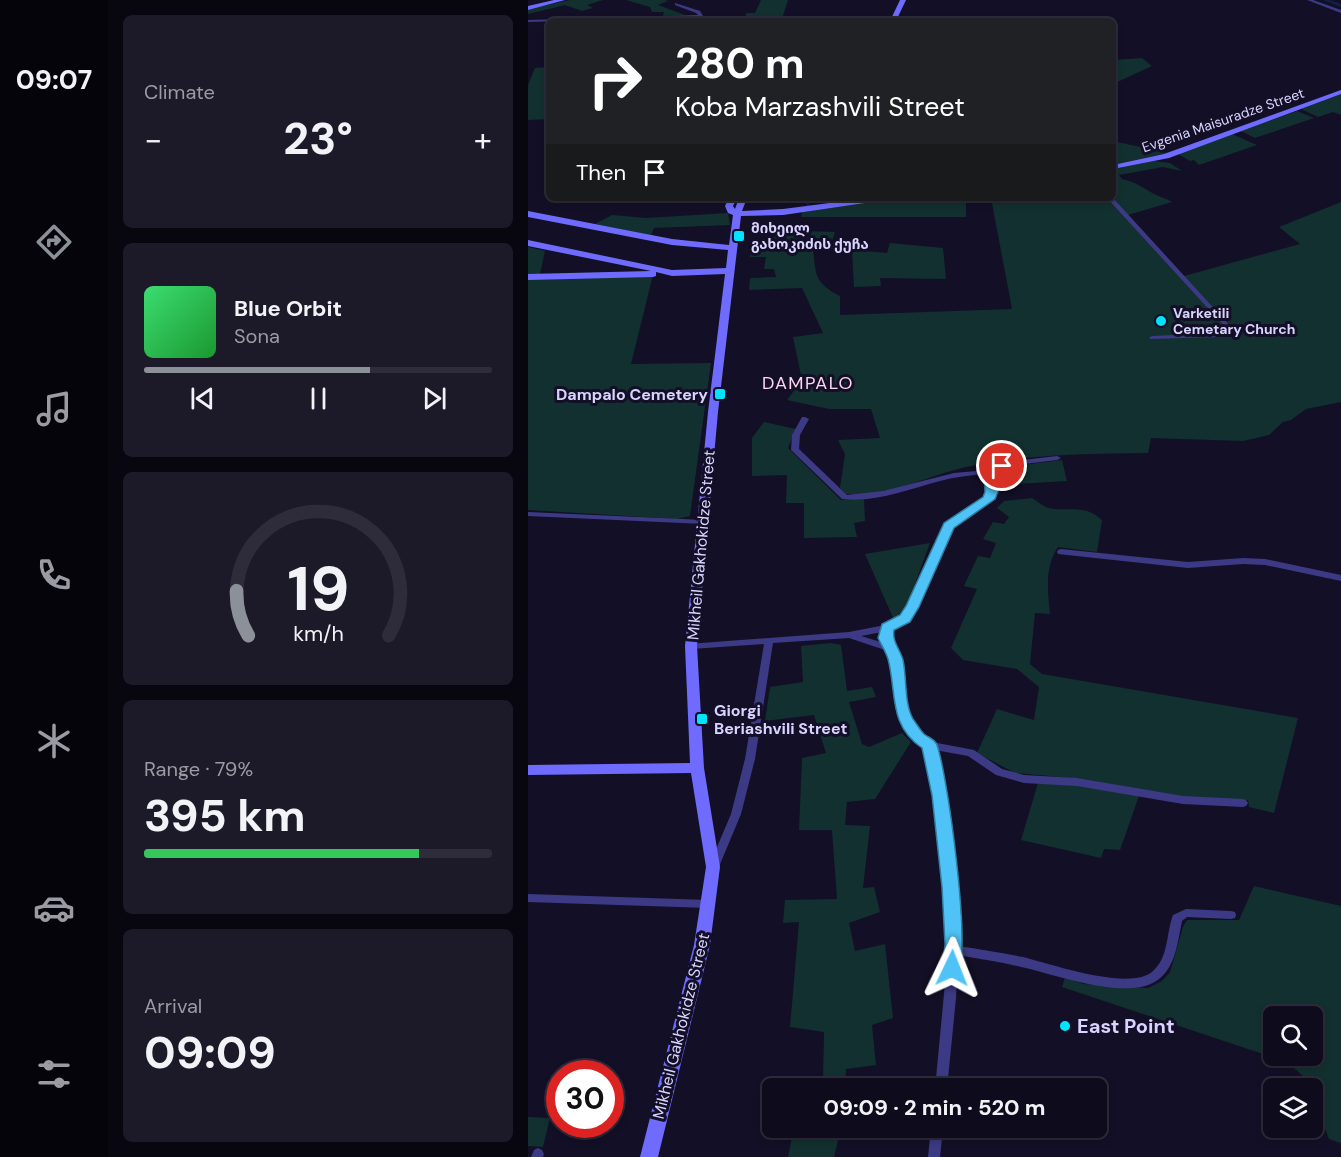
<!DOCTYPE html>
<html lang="en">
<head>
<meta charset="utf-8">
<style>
  :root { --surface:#0e0b1c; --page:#1c1929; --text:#f1f3f6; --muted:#9b9ba3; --line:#2e2b3b; --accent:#8c9099 }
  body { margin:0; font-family:"DM Sans","Noto Sans Georgian",sans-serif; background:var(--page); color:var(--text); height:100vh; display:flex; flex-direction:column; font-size:22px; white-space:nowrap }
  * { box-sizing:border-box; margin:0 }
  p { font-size:20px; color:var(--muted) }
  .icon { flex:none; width:33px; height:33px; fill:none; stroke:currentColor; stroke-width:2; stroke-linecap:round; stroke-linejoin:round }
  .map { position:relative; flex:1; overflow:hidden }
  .details { display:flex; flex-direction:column; gap:15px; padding:15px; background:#08060f; width:420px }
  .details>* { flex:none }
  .hud { position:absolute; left:18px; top:18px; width:570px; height:183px; border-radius:9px; box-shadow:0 3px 9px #0003,0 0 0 2px var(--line); background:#202124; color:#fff; overflow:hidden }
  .fabs { position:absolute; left:735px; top:1006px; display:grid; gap:12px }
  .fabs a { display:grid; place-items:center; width:60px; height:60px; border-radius:9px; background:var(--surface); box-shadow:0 3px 9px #0003,0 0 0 2px var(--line); font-size:30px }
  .speed { position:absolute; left:18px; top:1060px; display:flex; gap:12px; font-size:30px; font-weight:700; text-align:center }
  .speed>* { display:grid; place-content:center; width:78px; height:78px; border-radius:50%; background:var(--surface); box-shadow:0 3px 9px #0003,0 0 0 2px var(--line); line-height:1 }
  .speed .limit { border:9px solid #d22; background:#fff; color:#111 }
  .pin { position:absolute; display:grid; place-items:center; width:51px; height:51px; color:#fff; margin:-26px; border:3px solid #fff; border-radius:50%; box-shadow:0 2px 6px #0007 }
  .me { position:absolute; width:66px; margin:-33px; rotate:2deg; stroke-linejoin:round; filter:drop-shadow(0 0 4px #0008) }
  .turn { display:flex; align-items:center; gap:21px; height:126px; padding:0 30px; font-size:27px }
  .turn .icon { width:78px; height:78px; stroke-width:2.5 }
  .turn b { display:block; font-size:42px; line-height:51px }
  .then { display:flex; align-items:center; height:57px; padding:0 30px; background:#0003; gap:12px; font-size:22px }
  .big { font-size:45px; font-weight:700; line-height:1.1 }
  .details .tile { flex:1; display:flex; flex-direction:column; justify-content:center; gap:9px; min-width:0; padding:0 21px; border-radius:9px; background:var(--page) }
  .details .dial { align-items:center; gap:0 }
  .dial svg { height:156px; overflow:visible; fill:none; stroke:var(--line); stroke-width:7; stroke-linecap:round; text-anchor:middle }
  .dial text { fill:var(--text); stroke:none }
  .song { display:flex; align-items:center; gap:18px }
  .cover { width:72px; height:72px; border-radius:9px; background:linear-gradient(135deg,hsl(140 70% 55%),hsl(130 70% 35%)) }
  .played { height:6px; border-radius:3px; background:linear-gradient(90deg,var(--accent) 65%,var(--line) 65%) }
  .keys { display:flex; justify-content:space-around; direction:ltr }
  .heat { display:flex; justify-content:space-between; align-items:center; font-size:33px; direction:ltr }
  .charge { height:9px; border-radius:4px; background:linear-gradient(90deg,#34c759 79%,var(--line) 0) }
  .trip { position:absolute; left:234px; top:1078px; width:345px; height:60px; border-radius:9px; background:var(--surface); box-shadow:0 3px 9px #0003,0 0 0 2px var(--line); font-weight:700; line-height:60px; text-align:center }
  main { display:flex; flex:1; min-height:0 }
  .dock { display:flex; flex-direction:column; width:108px; justify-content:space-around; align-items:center; background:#06040b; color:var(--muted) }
  .dock .icon { width:42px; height:42px }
  .dock .selected { color:var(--accent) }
  .dock b { font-size:27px; color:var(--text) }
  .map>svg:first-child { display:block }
</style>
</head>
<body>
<main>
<nav class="dock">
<b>09:07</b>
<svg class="icon selected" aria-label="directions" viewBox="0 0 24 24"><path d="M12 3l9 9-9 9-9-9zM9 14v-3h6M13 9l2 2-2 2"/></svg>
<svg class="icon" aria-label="music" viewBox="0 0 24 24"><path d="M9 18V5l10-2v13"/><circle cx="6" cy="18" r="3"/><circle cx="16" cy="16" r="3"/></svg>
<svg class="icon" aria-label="phone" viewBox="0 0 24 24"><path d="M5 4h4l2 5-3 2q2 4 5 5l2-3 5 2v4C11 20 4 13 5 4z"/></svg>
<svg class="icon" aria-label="climate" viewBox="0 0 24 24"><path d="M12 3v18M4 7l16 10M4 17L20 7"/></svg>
<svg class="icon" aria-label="car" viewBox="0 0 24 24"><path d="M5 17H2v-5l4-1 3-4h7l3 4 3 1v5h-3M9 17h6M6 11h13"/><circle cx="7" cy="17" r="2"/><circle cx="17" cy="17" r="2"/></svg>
<svg class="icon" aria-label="filters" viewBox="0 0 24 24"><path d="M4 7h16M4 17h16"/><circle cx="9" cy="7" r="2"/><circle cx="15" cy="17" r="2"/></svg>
</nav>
<section class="details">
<div class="tile"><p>Climate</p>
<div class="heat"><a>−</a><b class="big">23°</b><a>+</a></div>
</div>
<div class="tile">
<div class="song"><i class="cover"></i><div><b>Blue Orbit</b><p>Sona</p></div></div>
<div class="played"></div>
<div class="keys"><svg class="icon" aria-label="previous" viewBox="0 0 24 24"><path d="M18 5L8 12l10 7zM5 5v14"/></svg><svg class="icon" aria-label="pause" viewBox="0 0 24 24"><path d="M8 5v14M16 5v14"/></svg><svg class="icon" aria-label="next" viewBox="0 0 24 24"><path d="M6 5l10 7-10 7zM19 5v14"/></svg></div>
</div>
<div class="tile dial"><svg viewBox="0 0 100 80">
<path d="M14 69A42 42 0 1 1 86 69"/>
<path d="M14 69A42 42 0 0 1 8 46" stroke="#8c9099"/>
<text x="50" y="56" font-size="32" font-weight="700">19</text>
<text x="50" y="72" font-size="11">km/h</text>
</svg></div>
<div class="tile"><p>Range · 79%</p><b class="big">395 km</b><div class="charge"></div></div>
<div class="tile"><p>Arrival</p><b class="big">09:09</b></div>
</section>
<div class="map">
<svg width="813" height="1157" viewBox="0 0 813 1157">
  <rect width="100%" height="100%" fill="#130f26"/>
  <!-- green -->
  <path fill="#12302f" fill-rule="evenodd" d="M42 0H75L59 5 65 8 54 11 37 5 0 14V9Z
    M98 0H137L140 1 130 5 157 15 135 16 136 12H124L122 7Z
    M233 0H260L255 16H248L245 21H218V13H227Z
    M614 58 624 66 585 84V60Z
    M21 67 18 85 21 86V119L0 120V85L7 68Z
    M813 94V115L805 112 790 117 773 109Z
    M769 111 786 118 727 138 713 131Z
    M704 134 729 145 671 165 666 160 662 161 650 154Z
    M585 141 639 153 585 165Z
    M626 161 642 163 654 171 635 167 591 175 594 179C608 182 614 187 626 194 632 197 638 198 644 202L600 215 656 276 772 244 751 227 813 202V402L778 409 763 420 755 422 741 435 715 441 623 438 620 453C560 454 497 454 438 467 396 477 363 496 318 494L312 488 317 454 310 440 352 438 343 409H301L259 400 274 380 265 337 295 333 274 288 221 290 222 278 248 277 246 269H236L238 257H222L224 247 243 246 249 230 307 232 302 247 285 248C288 276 286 282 312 296V315L484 309 463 198H585V169Z
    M375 198H438V217H273L274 212Z
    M200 213 202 225 126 228 123 235 67 224 84 215 118 218Z
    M362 243 415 248 418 279 352 278 353 286 326 287 324 250 359 253Z
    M0 247 17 251 12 274H0Z
    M125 275 103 364 183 363 162 516 149 519 0 510V279Z
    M236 422 268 429 260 448 313 500 336 499 337 521 326 523 329 537 276 538V503H258L259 475 224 476V438Z
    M534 460 539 481 471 485 470 472 478 467Z
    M504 498C509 501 515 506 520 508 541 512 557 504 574 520L569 552 530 547C516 568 520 591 522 614L507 613 502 664 514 674 770 718 746 813 721 807 720 800 653 797 555 779 487 773 449 753 469 709 506 720 511 687 489 669 435 660 423 648 449 589 436 586 450 556 462 558 468 543 455 539 465 522 476 524 481 517 469 508 476 501Z
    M402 543 380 603 366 620 337 554Z
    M303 643 313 645 319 691 344 687 348 697 321 702 334 744 341 747 374 733 383 742 347 799 319 802 317 825 342 826 335 888 346 887 352 912 321 923 327 951 357 944 365 1018 344 1025 348 1065 318 1069 317 1089H273L274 1081 295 1079 296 1032 262 1027 271 922 255 923 257 900 309 899 304 830H271L274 758 298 753 286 715 237 721 242 687 275 682 273 646Z
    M510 783 547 784 611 796 592 850 576 849 573 858 493 840Z
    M726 886 813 906V1143L801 1139 785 1097 784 1089H781L777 1078 759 1062 534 987 537 977 555 984 620 988 634 981 642 972 655 927 659 920H711ZM746 1017H784V1056H746Z
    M0 1117 22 1118 15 1147 0 1146Z
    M266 1128H313L306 1157H260Z"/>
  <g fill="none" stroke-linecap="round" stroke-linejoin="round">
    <!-- stream -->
    <path stroke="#0c2248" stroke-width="2" d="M278 198 281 208"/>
    <!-- canal -->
    <path fill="#0c2248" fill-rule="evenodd" d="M795 0H801L813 4V7Z"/>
    <!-- street -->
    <path fill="#3d3a85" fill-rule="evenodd" d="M779 0H785L813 10V13Z
      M147 3 172 11 175 16 173 17 0 22V20L170 15 168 13 147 5Z
      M579 198H585L703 327 704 328 702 334 690 337 622 339V337L624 336 690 333 697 332 698 328Z
      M274 417H277L281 419 272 435 271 449 319 495 355 491 426 473 460 470 477 462 529 456 533 458 529 460 479 466 466 473 467 492 464 499 424 527 388 607 380 620 363 629 364 640 371 658 375 671 381 715 384 723 392 733 404 742 446 750 474 769 496 775 549 778 655 796 715 799 718 800 720 803 718 806 715 807 655 804 549 786 496 783 468 775 440 756 407 750C420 814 430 880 430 946 452 949 473 953 495 957 523 964 603 992 625 971 641 957 638 933 645 915L658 909 703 911 707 912 708 915 707 918 703 919 659 917 654 921C650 940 648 966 631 979 602 1003 527 974 493 967 473 962 451 959 430 955L428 998 419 1089H407L419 962V919L416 868 410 818 397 747 385 737 377 727 372 715 366 671 360 651 321 638 245 643 227 759 213 814 190 869 186 870 182 869 181 866 203 814 217 759 236 644 163 649 159 646 160 644 321 632 357 625 374 616 380 607 418 524 457 498 459 492 458 474C442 475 427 477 412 481 381 489 347 503 314 499L263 450 264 435ZM354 632 356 643 333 636Z
      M0 512 176 520 180 522 176 524 0 516Z
      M533 549 660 562 715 558 737 559 813 575V581L737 565 715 564 660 568 530 554 529 552 530 550Z
      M0 894 180 900 184 901 185 904 184 907 180 908 0 902Z
      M403 1128H415L412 1157H400Z
      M10 1148 14 1150 16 1154 15 1157H3L6 1150Z"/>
    <!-- secondary -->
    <path fill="#6f6bff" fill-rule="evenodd" d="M26 0H37L0 10V6Z
      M372 0H378L368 21H362Z
      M813 90V94L641 158 585 169V165L636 154Z
      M201 198H209L205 206 207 209 211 198H219L214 211 255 209 340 198H362L358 200 255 215 213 216 190 412 169 646 176 768 192 867 182 945 130 1157H112L166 945 178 867 163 773 0 775V765L162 763 157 646 180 412 197 274 144 276 128 272V276L125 277 0 280V274L123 271 0 246V240L144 270 198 268 200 250 144 245 0 217V211L144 239 201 245 205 215 200 213 197 206Z"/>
  </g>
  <!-- route -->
  <path fill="#4fc3f7" stroke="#337fa1" stroke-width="1.5" d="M474 462 480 466 468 473 470 492 467 499 426 528 391 607 382 622 366 630C364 642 372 649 375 660 379 678 376 703 385 719 388 723 392 730 396 734 401 738 407 739 409 745 420 777 443 947 430 973L424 975 418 973 415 968 417 944 414 887 404 795 394 748C360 725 369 693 360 659 358 652 353 644 350 638L354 624 372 615 378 606 416 523 455 497 457 492 456 472Z"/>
  <!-- markers -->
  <g fill="#00e5ff" stroke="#130f26" stroke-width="2">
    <rect x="205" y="230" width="12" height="12" rx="3"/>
    <circle cx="633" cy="321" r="6"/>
    <rect x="186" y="388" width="12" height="12" rx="3"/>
    <rect x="168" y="713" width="12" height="12" rx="3"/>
    <circle cx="537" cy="1026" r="6"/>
  </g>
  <g text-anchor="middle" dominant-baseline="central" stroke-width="6" stroke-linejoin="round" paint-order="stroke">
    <!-- far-street labels -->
    <g font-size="14" fill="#d9d4ff" stroke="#130f26">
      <text transform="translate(695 120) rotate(-19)">Evgenia Maisuradze Street</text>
    </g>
    <!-- far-poi labels -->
    <g font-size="14" font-weight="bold" fill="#d9d4ff" stroke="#130f26" text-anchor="start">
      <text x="223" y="228">მიხეილ<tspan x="223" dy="16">გახოკიძის ქუჩა</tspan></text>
      <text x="645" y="313">Varketili<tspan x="645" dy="16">Cemetary Church</tspan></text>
    </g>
    <!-- poi labels -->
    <g font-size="16" font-weight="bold" fill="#d9d4ff" stroke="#130f26" text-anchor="end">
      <text x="180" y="394">Dampalo Cemetery</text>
      <text x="186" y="710" text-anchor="start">Giorgi<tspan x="186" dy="18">Beriashvili Street</tspan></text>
    </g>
    <!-- street labels -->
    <g font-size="16" fill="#d9d4ff" stroke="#130f26">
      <text transform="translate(173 545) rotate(-85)">Mikheil Gakhokidze Street</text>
      <text transform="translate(153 1026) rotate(-76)">Mikheil Gakhokidze Street</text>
    </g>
    <!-- neighbourhood labels -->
    <g font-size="18" letter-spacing="1.5" fill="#ffd6f0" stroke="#130f26">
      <text x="280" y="383">DAMPALO</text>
    </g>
    <!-- near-poi labels -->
    <g font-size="20" font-weight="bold" fill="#d9d4ff" stroke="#130f26" text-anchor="start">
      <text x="549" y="1026">East Point</text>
    </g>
  </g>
</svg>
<div class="fabs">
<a><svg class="icon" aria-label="search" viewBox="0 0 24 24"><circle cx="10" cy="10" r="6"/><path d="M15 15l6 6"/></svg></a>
<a><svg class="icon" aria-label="layers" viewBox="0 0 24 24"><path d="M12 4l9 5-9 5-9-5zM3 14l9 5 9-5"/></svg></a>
</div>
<div class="speed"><div class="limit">30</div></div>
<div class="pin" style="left:474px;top:466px;background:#d93025"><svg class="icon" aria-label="arrive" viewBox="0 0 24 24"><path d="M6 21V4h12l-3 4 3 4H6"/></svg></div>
<svg class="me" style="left:424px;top:968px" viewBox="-20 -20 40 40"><path d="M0-17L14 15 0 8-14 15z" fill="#4fc3f7" stroke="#fff" stroke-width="4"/></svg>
<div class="trip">09:09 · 2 min · 520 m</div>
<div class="hud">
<div class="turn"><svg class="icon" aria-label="right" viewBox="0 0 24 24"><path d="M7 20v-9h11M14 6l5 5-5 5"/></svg><div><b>280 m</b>Koba Marzashvili Street</div></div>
<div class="then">Then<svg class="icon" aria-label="arrive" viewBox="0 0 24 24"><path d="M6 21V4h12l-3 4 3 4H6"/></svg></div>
</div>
</div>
</main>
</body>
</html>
